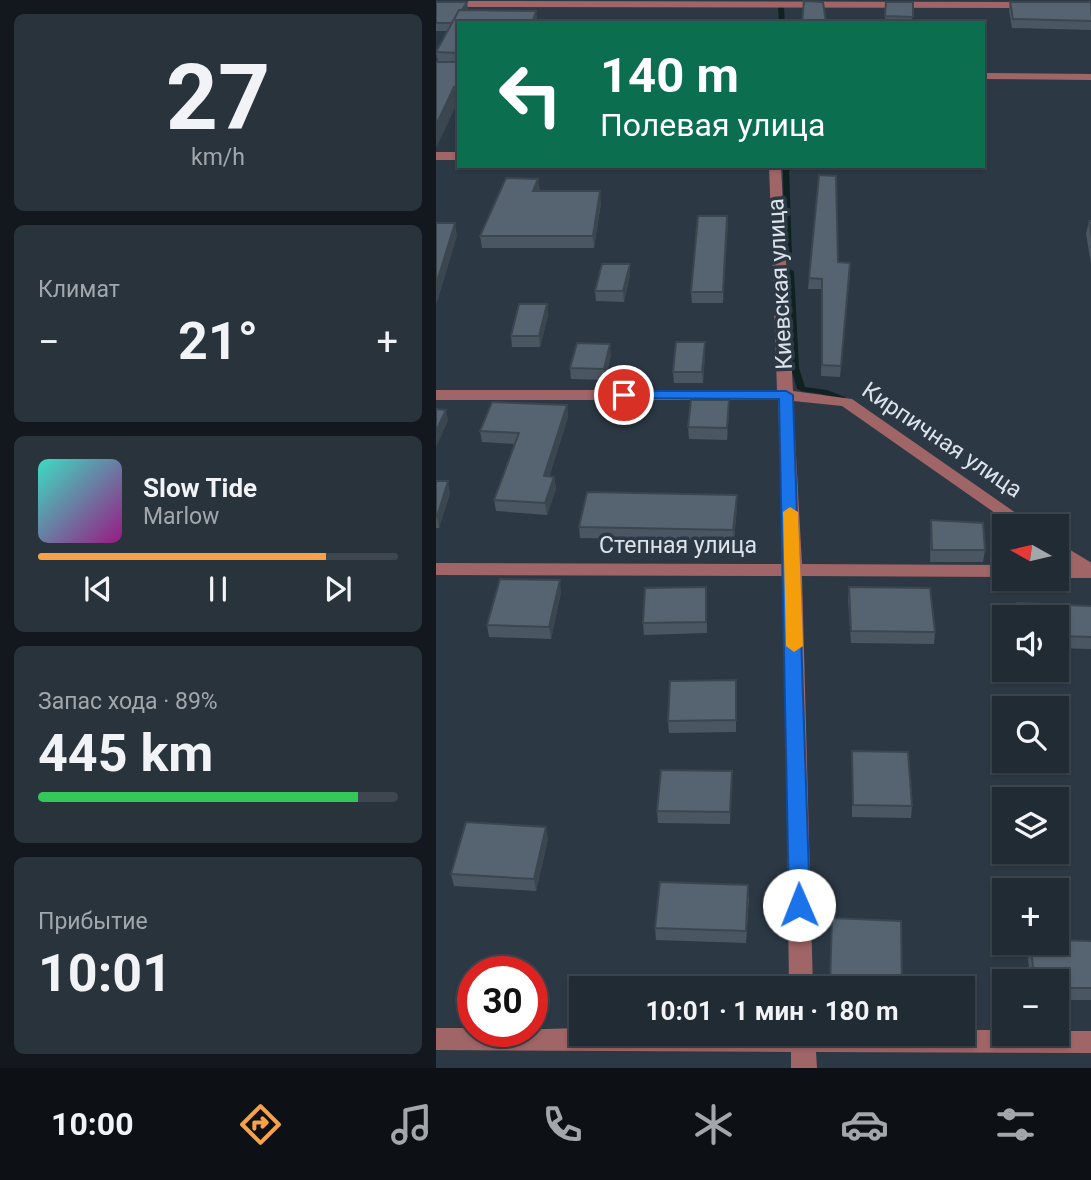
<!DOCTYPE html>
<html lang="ru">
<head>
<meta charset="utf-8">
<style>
  :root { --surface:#212b34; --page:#29333c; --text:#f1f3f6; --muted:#a2a7ac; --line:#3e474f; --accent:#f7a149 }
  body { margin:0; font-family:Roboto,sans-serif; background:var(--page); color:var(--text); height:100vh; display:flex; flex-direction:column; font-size:26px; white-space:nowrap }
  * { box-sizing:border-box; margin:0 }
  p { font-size:23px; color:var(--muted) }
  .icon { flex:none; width:38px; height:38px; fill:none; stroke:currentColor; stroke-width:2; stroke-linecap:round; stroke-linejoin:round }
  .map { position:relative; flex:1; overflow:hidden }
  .details { display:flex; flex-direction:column; gap:14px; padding:14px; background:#12181d; width:436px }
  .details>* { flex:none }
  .top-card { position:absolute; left:21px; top:21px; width:528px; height:147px; border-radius:0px; box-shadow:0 2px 5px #0004,0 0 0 2px var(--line); background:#0b6e4f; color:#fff; overflow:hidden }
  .needle { width:46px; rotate:278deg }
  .tools { position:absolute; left:556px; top:514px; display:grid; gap:14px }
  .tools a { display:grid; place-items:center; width:77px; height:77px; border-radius:0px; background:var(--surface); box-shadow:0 2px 5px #0004,0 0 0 2px var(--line); font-size:35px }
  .speed { position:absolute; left:21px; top:956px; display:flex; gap:14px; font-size:35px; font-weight:700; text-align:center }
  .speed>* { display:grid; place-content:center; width:91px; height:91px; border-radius:50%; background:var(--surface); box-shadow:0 2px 5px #0004,0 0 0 2px var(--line); line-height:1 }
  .speed .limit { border:10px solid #d22; background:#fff; color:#111 }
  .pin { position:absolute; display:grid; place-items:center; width:60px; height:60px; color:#fff; margin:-30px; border:4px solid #fff; border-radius:50%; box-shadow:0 2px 7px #0007 }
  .me { position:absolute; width:77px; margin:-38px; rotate:359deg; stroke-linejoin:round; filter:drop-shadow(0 0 5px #0008) }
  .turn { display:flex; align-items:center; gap:24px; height:147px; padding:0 28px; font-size:32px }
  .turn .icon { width:91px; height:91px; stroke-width:2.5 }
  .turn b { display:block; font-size:49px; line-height:60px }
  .big { font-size:52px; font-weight:700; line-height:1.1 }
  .details .tile { flex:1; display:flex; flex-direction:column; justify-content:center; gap:10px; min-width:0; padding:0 24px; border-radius:10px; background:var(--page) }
  .details .dial { align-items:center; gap:0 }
  .dial b { font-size:91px; line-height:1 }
  .song { display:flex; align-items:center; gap:21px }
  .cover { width:84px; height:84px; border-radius:10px; background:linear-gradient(135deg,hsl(170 70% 55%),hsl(310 70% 35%)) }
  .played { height:7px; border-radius:4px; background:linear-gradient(90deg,var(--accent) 80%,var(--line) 80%) }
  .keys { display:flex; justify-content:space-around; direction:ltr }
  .heat { display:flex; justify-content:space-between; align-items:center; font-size:38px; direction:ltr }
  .charge { height:10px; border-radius:5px; background:linear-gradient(90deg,#34c759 89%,var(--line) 0) }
  .trip { position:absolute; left:133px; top:976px; width:406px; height:70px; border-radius:0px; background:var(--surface); box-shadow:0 2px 5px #0004,0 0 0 2px var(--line); font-weight:700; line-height:70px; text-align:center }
  .tabs { display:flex; height:112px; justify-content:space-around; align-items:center; background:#0d1115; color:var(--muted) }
  .tabs .icon { width:49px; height:49px }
  .tabs .active { color:var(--accent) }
  .tabs b { font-size:32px; color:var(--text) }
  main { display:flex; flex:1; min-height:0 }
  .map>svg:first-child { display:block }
</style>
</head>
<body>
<main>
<section class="details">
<div class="tile dial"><b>27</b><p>km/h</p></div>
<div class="tile"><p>Климат</p>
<div class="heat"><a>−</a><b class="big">21°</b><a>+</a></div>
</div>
<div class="tile">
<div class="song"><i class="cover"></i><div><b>Slow Tide</b><p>Marlow</p></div></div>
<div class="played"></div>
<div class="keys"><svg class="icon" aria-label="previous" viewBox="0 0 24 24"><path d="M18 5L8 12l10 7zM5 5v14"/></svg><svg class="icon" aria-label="pause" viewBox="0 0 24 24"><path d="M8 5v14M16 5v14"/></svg><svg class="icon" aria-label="next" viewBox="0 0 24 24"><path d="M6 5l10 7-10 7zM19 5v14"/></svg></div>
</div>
<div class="tile"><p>Запас хода · 89%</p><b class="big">445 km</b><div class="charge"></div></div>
<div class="tile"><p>Прибытие</p><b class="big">10:01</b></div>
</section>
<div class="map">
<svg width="656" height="1068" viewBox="0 0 656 1068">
  <rect width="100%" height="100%" fill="#2c3945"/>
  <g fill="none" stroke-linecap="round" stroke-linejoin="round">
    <!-- stream -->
    <path fill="#102122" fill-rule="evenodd" d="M345 6 348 8 349 23H343L342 8Z
      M347 166H353L356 255 352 257 348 255Z
      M351 269H354L358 271 363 368 369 387 391 390 409 397 410 399 409 401C400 401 394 396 385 394 376 392 368 393 361 389L355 368Z"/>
    <!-- minor -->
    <path fill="#a06566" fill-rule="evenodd" d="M0 1 596 2 601 5 596 8 0 7Z
      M548 73 656 74V80L548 79Z
      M0 152H23V160H0Z
      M333 166H345L357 391 416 399 600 527H579L406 406 357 401 366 564 569 565V577L366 576 377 989H353L348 576 0 575V563L348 564 342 400H0V390H341Z
      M621 542 656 563V578H621V566H635L621 557Z
      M0 1028H37V1031L145 1028V1034H527V1030H569V1034H621V1031H656V1053L380 1052 381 1068H355V1052L0 1050Z"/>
  </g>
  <!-- wall -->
  <path fill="#4a5661" d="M0 2H31L32 10 100 11 101 23H23V104H21L2 62 0 52 11 31H0Z
    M450 2H477L476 23H449Z
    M574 2 656 3V30L576 28 573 10Z
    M103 191 165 203 158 248H46L44 236Z
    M291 216 287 303H256L255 292Z
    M653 221H656V269L650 234Z
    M402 262 414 273 404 377 385 376 386 289H372L373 278Z
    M194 264V275L188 302 160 301 159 291Z
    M111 304 112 315 104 347H76L75 336Z
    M269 353 267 383H238L237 372Z
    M175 355 169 380 135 379 134 368Z
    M131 405 132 417 113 477H118L120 489 111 515 60 511 58 500 79 444 46 442 44 431Z
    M293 412 291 440 253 439 252 427Z
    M0 481 14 493 3 528H0Z
    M301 506 298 541 144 538 143 527Z
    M495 520 549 550 547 562H494Z
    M270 587 271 633 208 635 207 623Z
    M413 587 499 632 498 644 415 643 412 599Z
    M125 592 115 639 53 637 51 625Z
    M581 603 656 606V649L621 648V618H580Z
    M300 680V732L233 733 232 721Z
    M416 751 476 806 475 818 416 817Z
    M296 771 294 824 222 823 221 811Z
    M112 839 100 891 18 886 15 874Z
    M313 897 310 943 220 940 219 928Z
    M396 918 465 921 466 989H394Z
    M656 941V1000H621V982H595L591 952 593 943H621Z"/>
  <!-- shaded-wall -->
  <path fill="#3c464f" d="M31 2 32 10 25 23H20Z
    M100 11 101 23H96Z
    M18 87 21 104 0 148V125Z
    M102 179 104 191H97Z
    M164 191 165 203 158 248 157 236Z
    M291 216 292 226 287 303V292Z
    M19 223 21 236 0 306V285Z
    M194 264V275L188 302 187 291Z
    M111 304 112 315 104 347 103 336Z
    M269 342V353L267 383 266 372Z
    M174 344 175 355 169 380 168 369Z
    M293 400V412L291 440V428Z
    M131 405 132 417 110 488 108 476Z
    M10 410 12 421 0 447V431Z
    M118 477 120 489 111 515 109 503Z
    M12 481 14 493 3 528 1 517Z
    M301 495V506L298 541 297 530Z
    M124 580 125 592 115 639 113 627Z
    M110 827 112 839 100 891 98 879Z"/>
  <!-- building -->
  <path fill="#566471" stroke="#3c464f" stroke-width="2" d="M368 1 387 2 390 23H366Z
    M0 2H31L26 10H23L16 23H0Z
    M450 2H477V17L449 16Z
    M574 2H655L656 21 577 19Z
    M23 10 100 11 96 23H23V87H18L0 125V62H23V53L0 52Z
    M383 175 400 176 402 262 414 263 405 366 386 365V279L373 278Z
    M70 178 102 179 97 191H164L157 236H44Z
    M262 216H291L287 292H255Z
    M653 221H656V239Z
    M0 223H19L0 285Z
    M166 264H194L187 291H159Z
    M83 304H111L103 336H75Z
    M240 342H269L266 372H237Z
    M141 343 174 344 168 369 134 368Z
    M255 400H293L291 428 252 427Z
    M56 402 131 405 108 476 118 477 109 503 58 500 83 433 44 431Z
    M0 409 10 410 0 431Z
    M0 481H12L1 517H0Z
    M151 492 301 495 297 530 143 527Z
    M495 520 547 523 549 550H496Z
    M64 579 124 580 113 627 51 625Z
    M270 587V622L207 623 209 588Z
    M413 587 494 588 499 632 415 631Z
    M581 603 656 606V637L621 636V618H583Z
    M300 680V720L232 721 234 681Z
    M416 751 472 752 476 806 417 805Z
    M225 770 296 771 294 812 221 811Z
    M30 822 110 827 98 879 15 874Z
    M224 882 312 885 310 931 219 928Z
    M396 918 465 921 466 988 394 985Z
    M621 940 656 941V988H621V982H599L594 943H621Z"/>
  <!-- route -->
  <path fill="#1a73e8" stroke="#114b97" stroke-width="2" d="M188 391H350L357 395 374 905 371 911 363 913 356 911 353 905 343 399 183 398V392Z"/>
  <!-- slow -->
  <path fill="#f59e0b" d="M354 507 362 512 367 646 358 652 350 646 347 512Z"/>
  <g text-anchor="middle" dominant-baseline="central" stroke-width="7" stroke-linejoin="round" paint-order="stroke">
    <!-- street labels -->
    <g font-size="23" fill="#dce3eb" stroke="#2c3945">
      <text transform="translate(344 284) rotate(-93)">Киевская улица</text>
      <text transform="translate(506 440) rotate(34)">Кирпичная улица</text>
      <text x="242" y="545">Степная улица</text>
    </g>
  </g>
</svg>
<div class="tools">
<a><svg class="needle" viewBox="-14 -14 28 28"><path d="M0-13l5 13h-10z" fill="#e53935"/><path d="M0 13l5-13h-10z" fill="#a2a7ac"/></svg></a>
<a><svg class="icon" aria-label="sound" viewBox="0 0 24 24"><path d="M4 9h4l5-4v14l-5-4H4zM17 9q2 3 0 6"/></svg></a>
<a><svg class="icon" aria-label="search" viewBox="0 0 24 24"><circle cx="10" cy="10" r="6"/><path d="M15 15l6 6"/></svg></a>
<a><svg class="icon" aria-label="layers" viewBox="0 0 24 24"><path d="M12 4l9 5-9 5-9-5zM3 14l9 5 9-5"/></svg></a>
<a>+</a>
<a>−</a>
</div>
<div class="speed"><div class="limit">30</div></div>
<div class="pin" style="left:188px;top:395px;background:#d93025"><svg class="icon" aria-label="arrive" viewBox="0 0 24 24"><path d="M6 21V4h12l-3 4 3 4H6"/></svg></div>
<svg class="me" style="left:363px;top:905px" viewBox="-20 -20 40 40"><circle r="19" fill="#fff"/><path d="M0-13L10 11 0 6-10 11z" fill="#1a73e8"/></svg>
<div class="trip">10:01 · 1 мин · 180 m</div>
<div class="top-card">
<div class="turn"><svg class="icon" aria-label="left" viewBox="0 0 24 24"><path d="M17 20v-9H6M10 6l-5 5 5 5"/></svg><div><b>140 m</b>Полевая улица</div></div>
</div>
</div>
</main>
<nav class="tabs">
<b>10:00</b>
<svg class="icon active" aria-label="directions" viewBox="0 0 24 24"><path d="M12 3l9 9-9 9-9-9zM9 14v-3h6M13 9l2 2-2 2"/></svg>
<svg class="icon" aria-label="music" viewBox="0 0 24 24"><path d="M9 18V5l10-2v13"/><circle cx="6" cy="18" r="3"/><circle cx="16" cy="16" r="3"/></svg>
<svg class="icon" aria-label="phone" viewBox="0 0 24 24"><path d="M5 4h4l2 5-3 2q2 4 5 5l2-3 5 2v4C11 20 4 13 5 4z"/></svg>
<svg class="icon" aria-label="climate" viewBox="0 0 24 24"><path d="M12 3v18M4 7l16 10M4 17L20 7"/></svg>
<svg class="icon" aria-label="car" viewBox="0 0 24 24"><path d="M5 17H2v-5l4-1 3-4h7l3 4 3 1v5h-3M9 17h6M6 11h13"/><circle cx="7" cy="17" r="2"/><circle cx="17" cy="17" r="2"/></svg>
<svg class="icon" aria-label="filters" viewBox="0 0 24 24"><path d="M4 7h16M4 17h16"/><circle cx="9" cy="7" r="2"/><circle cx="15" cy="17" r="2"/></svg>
</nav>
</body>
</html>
